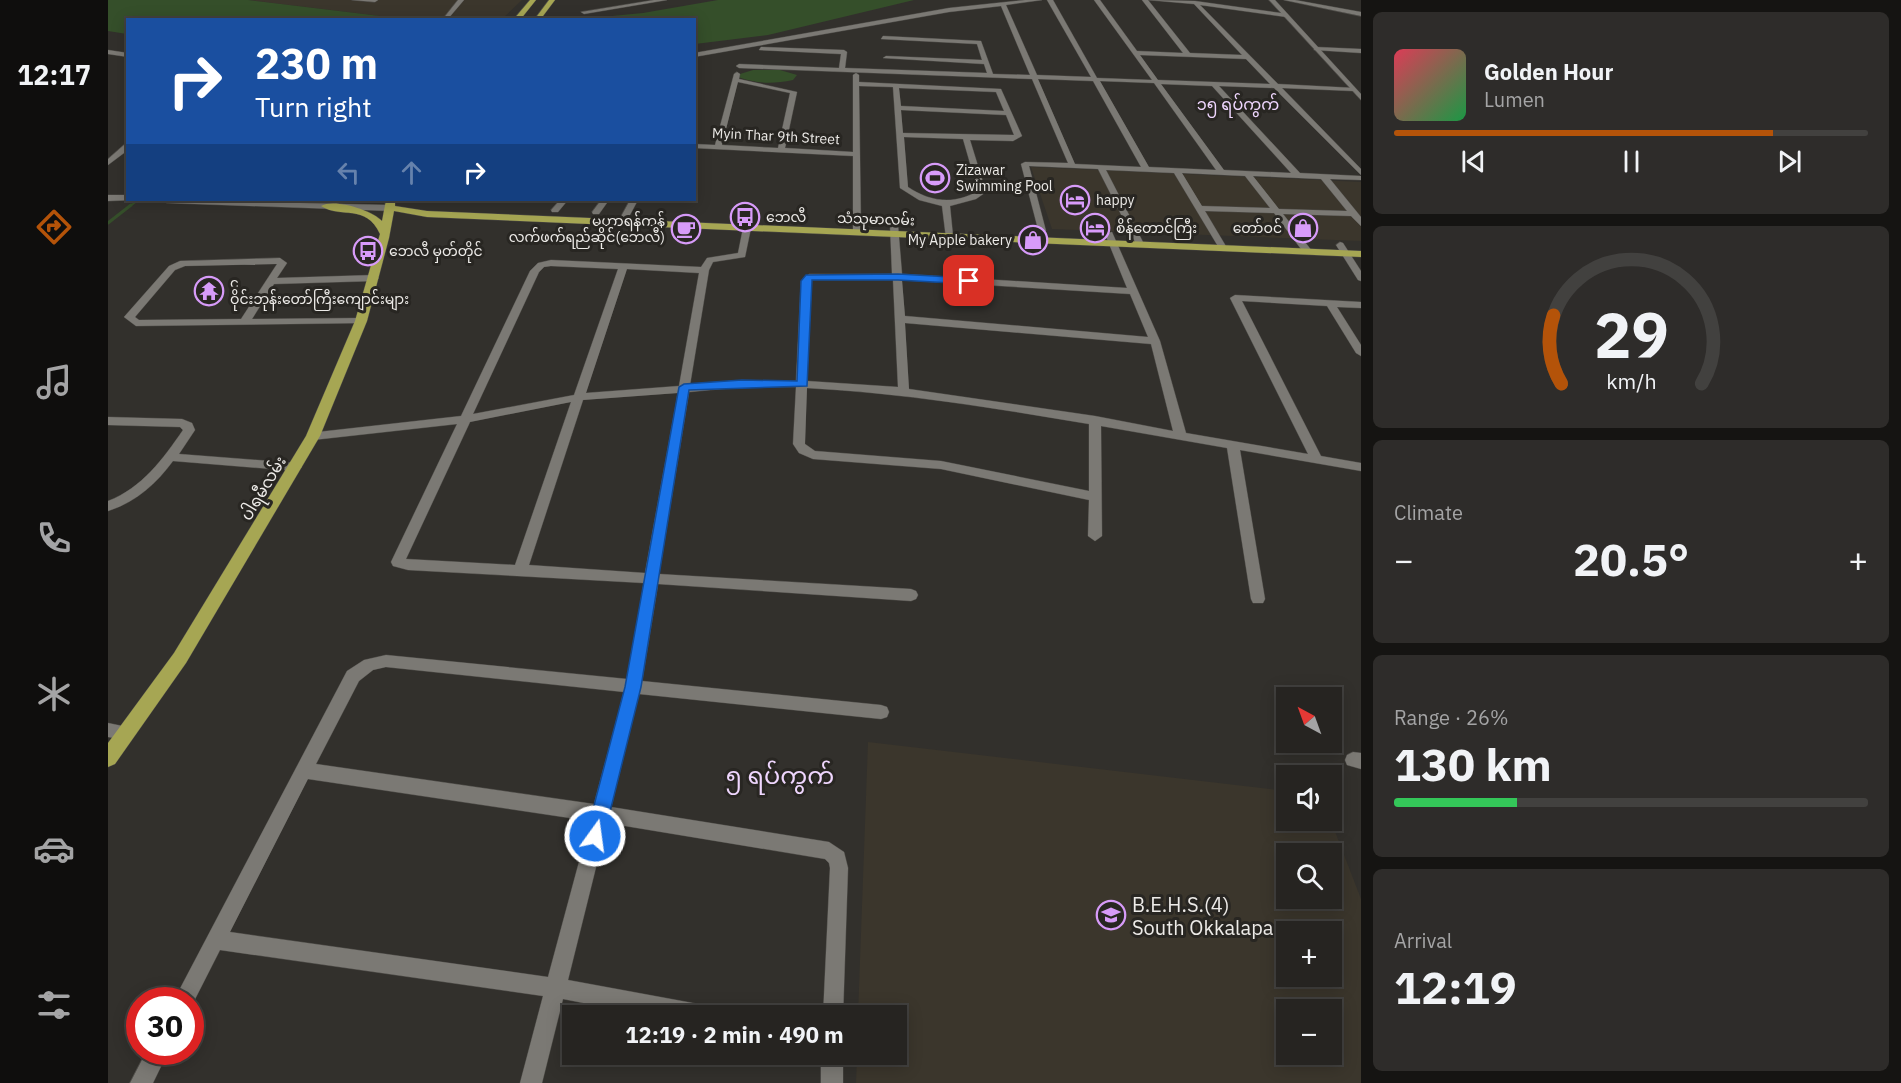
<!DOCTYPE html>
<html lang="en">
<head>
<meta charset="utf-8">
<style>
  :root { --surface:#262421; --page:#2e2c2a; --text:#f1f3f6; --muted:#a4a4a5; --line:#42413f; --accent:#b45309 }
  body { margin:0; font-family:"IBM Plex Sans","Noto Sans Myanmar",sans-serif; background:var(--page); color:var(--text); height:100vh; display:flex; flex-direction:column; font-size:22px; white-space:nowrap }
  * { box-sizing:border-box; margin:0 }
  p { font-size:20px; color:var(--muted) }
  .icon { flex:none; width:33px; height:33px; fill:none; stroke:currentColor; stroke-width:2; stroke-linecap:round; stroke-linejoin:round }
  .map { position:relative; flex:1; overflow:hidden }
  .sheet { display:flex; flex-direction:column; gap:12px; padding:12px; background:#151412; width:540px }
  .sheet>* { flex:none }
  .guide { position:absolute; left:18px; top:18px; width:570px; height:183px; border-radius:0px; box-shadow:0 3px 15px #0003,0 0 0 2px var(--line); background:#1a4fa0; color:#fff; overflow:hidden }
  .needle { width:39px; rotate:319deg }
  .fabs { position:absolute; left:1168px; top:687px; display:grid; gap:12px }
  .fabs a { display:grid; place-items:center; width:66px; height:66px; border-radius:0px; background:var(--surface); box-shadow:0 3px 15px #0003,0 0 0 2px var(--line); font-size:30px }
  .speed { position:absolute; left:18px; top:987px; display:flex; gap:12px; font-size:30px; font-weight:700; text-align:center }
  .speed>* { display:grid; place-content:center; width:78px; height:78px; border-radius:50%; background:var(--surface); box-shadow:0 3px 15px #0003,0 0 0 2px var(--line); line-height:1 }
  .speed .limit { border:9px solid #d22; background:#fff; color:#111 }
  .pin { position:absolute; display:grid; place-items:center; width:51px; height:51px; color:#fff; margin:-26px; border-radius:12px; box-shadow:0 3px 9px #0006 }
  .me { position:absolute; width:66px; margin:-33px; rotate:14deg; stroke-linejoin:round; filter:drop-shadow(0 0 4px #0008) }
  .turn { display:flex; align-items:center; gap:21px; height:126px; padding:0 30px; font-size:27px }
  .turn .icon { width:78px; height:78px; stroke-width:2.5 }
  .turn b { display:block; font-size:42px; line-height:51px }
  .lanes { display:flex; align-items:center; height:57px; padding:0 30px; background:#0003; justify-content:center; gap:30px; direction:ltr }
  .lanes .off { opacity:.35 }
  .big { font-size:45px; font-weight:700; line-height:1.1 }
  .sheet .card { flex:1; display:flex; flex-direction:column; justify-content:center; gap:9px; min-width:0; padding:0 21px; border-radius:9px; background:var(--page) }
  .sheet .dial { align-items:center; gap:0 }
  .dial svg { height:156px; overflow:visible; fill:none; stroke:var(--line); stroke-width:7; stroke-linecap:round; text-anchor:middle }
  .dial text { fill:var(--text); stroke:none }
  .song { display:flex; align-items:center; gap:18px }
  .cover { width:72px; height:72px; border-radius:9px; background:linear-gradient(135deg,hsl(350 70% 55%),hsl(140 70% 35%)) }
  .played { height:6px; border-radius:3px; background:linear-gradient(90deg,var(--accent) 80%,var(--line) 80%) }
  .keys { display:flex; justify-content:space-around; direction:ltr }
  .heat { display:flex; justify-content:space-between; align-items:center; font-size:33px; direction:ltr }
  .charge { height:9px; border-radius:4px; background:linear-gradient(90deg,#34c759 26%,var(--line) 0) }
  .trip { position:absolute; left:454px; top:1005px; width:345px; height:60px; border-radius:0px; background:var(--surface); box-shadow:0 3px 15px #0003,0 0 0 2px var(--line); font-weight:700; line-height:60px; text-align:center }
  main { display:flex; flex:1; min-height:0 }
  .dock { display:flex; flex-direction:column; width:108px; justify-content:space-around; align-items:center; background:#0f0e0d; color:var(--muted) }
  .dock .icon { width:42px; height:42px }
  .dock .current { color:var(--accent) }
  .dock b { font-size:27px; color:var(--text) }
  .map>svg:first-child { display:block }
</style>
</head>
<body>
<main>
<nav class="dock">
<b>12:17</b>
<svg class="icon current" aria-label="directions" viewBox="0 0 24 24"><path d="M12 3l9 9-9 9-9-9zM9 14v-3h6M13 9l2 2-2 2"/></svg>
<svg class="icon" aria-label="music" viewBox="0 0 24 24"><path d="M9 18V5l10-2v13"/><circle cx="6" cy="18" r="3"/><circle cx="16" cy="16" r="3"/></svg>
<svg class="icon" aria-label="phone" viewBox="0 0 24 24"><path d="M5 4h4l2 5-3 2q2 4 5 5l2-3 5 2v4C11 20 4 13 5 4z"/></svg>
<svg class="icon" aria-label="climate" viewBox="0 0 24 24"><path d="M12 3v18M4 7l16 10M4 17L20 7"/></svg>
<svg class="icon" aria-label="car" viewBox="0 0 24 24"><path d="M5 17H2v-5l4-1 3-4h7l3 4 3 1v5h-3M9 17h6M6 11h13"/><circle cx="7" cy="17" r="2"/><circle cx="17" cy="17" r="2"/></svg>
<svg class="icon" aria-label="filters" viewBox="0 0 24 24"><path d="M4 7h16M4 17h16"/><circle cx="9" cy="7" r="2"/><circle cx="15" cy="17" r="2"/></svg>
</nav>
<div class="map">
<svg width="1253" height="1083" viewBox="0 0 1253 1083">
  <rect width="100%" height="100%" fill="#32302c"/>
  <!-- built -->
  <path fill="#3b362c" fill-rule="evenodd" d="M140 0H414L393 20 297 19Z
    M923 167 1253 182V241L944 229Z
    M760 742 1179 791V820L1223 821 1253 899V1083H748L749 1055 789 1054V1016L750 1015ZM1179 854H1224V898H1179ZM1179 932H1224V976H1179ZM1179 1010H1224V1054H1179Z"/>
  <!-- water -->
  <path fill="#354f2a" d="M0 0H140L297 19 20 20 19 34 0 31Z
    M610 0H806L660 35 587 44 586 20 473 19 535 13Z
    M645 70H672L689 75 685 80C665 84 649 84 630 77L632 74Z"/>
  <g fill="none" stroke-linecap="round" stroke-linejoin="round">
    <!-- stream-far1 -->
    <path stroke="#354f2a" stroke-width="2" d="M21 207 30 200"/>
    <!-- stream -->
    <path stroke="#354f2a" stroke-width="3" d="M0 223 23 205"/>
    <!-- street casing -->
    <g stroke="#4d4b47" stroke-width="1">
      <path id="street" d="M244 0H270L267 2Z
        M350 0H356L339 20H334Z
        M546 0H559L476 14 473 12Z
        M917 0H934L898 5 929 75 983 77 939 0H945L989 78 1044 80 986 0H992L1029 51 1075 53 1034 0H1040L1082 53 1134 55 1086 4 1040 0 1087 1 1180 14 1178 17 1092 5 1170 84 1247 88 1245 91 1174 88 1253 169V175L1166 88 1111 86 1192 173 1253 176V180L1222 179 1253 217V226L1243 216 1175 214 1204 251 1199 254 1196 253 1166 213 1097 211 1119 248 1115 251 1111 248 1066 173 998 170 1036 244 1032 247 1028 244 990 169 921 166 938 231 931 233 913 164 917 162 960 163 924 79 631 68 628 66 631 64 731 68 733 54 651 50 653 47 736 50 739 52 737 68 879 73 876 64 775 58 778 56 874 60 869 44 773 39 775 36 873 41 885 74 922 75 893 6 841 12 586 57V53L841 8ZM1032 55 1138 59 1162 84 1050 80ZM930 79 985 81 1033 167 967 164ZM992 81 1046 83 1108 170 1041 167ZM1053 84 1104 86 1183 173 1116 170ZM1074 173 1137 176 1162 208 1094 206ZM1145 176 1213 179 1239 211 1171 209Z
        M1176 0H1187L1253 12V16Z
        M1208 47 1253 49V53L1206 50Z
        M0 50 20 53V57L0 54Z
        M629 72 632 74 631 79 689 92 677 148 745 152V75L748 73 751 75V82L893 89 914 136 905 141 862 140 878 192 868 199 842 206 845 236 838 238 834 206 811 200 792 188 785 87 751 86 753 232 749 235 745 232V156L586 148V144L607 145 626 74ZM630 82 682 93 670 148 614 145ZM791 88 888 92 896 111 793 106ZM793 110 898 115 906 135 795 133ZM796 137 855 139 870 191C846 205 822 202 800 187Z
        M17 144H20V150L0 165V159Z
        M452 200H460L450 212H444L443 210Z
        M493 200H501L491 214H485L484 212Z
        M522 200H530L517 224H511L510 222Z
        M786 222 790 225 794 274 1019 288 997 234 1004 232 1052 341 1078 433 1200 454 1122 298 1127 295 1253 302V308L1229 307 1253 345V356L1248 353 1219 306 1134 301 1213 456 1253 463V471L1132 450 1157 599 1155 603H1145L1143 599 1119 448 993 426 994 536 987 541 980 536 981 500 833 469 705 459 691 453 685 444 688 387H634L581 392 551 574 803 589 808 591 810 595 808 599 803 601 550 584 534 681 773 705 779 707 781 712 779 717 773 719 531 694 503 807 721 842 736 852 740 868 735 1016H715L722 868 721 863 717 859 499 823 460 980 601 1006 608 1009 611 1016H542L455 999 434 1083H412L435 996 112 950 83 1007 82 1000H66L239 671 256 660 278 655 519 679 536 583 300 570 285 566 283 562 349 424 205 440 201 439 199 436 201 433 353 416 422 271 430 263 443 260 593 267 599 258 630 253 635 228 639 225 643 228 637 257 605 262 601 270 582 385 634 381H688L693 281 701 274H784L782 225ZM443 266 510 269 466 395 365 414 431 272 436 267ZM519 269 591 273 571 386 478 393ZM704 280H785L790 387 699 381ZM794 280 1022 294 1040 337 797 316ZM797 323 1043 344 1065 431 987 416 801 389ZM699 388C795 393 886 408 981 424V491L833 461 707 451 697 444ZM570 393 537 573 421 565 475 400ZM463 402 407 565 298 559 362 422ZM278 667 516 692 486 804 208 764 251 681 265 670ZM200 779 482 821 440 977 122 932Z
        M1232 242 1235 243 1253 271V281L1250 280 1228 245Z
        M172 258 179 263 169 278 266 275 271 278 266 281 166 284 144 319 253 318 258 321 257 323 28 326 16 317 61 266 72 261ZM169 264 133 319 31 320 27 317 67 270 77 266Z
        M0 417 74 419 84 423 87 430 71 454 188 463 194 467 188 471 65 461C48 484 28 502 0 511V501C34 488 55 459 75 430L72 427 0 425Z
        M0 723 24 728 26 733 24 738 18 740 0 737Z
        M1245 752 1253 753V769L1239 765 1237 760 1239 755Z
        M38 1052H60L45 1083H22Z
        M713 1054H735V1083H713Z"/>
    </g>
    <!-- secondary casing -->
    <g stroke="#4d4b47" stroke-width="1">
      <path id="secondary" d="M1161 0H1167L1253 94V100Z
        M0 195H20V200H24L0 201Z
        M55 200 283 205 288 208 283 211 59 203Z"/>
    </g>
    <!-- primary casing -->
    <g stroke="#4d4b47" stroke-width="1">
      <path id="primary" d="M422 0H428L412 20H405Z
        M441 0H447L432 20H426Z
        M278 200H287V206L319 211 1253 251V257L319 217 286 211 281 238 259 321 212 436 78 663 7 764 0 767V743L66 653 198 436 247 321 272 234C258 203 233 219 213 206 226 198 264 210 274 221Z"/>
    </g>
    <!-- street -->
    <use href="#street" fill="#7b7974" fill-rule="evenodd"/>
    <!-- secondary -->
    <use href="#secondary" fill="#7b7974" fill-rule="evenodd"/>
    <!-- primary -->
    <use href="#primary" fill="#a6a653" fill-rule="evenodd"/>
  </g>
  <!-- route -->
  <path fill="#1a73e8" stroke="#114b97" stroke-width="1.5" d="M790 274 861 278 865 281 861 284 790 280H704L699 386 581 390 533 687 496 836 494 842 487 845 481 842 478 836 517 687 571 387 576 384 634 380 689 381 693 281 698 275Z"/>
  <!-- icons -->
  <defs>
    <g id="stadium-ring" transform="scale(1.5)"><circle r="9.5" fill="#282622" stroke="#d79bf9" stroke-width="1.5"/><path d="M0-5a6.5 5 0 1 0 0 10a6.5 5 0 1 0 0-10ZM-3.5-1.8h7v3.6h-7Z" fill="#d79bf9"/></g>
    <g id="hotel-ring" transform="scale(1.5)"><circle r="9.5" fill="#282622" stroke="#d79bf9" stroke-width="1.5"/><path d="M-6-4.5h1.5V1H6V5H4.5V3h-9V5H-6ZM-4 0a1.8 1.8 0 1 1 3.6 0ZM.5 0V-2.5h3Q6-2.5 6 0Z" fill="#d79bf9"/></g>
    <g id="bus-ring" transform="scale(1.5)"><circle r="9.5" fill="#282622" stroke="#d79bf9" stroke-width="1.5"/><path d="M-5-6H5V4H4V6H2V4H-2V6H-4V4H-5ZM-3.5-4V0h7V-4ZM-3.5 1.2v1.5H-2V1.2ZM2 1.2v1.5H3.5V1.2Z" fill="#d79bf9"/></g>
    <g id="shop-ring" transform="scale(1.5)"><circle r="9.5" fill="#282622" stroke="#d79bf9" stroke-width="1.5"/><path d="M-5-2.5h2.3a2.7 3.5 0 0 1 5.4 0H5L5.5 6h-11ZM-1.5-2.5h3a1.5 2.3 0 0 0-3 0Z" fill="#d79bf9"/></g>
    <g id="cafe-ring" transform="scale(1.5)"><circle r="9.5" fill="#282622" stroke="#d79bf9" stroke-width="1.5"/><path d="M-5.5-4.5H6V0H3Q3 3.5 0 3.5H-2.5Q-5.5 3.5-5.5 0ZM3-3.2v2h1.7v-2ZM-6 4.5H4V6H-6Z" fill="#d79bf9"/></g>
    <g id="temple-ring" transform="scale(1.5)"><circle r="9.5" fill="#282622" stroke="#d79bf9" stroke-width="1.5"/><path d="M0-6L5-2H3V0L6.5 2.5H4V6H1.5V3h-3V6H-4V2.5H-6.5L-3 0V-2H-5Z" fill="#d79bf9"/></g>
    <g id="school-ring" transform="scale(1.5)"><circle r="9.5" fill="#282622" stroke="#d79bf9" stroke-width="1.5"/><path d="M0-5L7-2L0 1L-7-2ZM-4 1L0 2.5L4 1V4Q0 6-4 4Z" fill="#d79bf9"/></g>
  </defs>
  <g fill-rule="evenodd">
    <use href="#stadium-ring" x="827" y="178"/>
    <use href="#hotel-ring" x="967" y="200"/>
    <use href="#bus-ring" x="637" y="217"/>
    <use href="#hotel-ring" x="987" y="228"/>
    <use href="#shop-ring" x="1195" y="228"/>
    <use href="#cafe-ring" x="578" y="229"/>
    <use href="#shop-ring" x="925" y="240"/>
    <use href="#bus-ring" x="260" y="251"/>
    <use href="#temple-ring" x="101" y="291"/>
    <use href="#school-ring" x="1003" y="915"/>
  </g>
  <g text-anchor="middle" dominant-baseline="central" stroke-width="6" stroke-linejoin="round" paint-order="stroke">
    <!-- far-street labels -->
    <g font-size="14" fill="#edebe8" stroke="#282622">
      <text transform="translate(668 136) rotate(3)">Myin Thar 9th Street</text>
      <text transform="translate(768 219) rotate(2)">သံသုမာလမ်း</text>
    </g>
    <!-- far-poi labels -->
    <g font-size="14" fill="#edebe8" stroke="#282622" text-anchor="start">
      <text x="848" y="170">Zizawar<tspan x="848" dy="16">Swimming Pool</tspan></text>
      <text x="988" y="200">happy</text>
      <text x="658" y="217">ဘေလီ</text>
      <text x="557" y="221" text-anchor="end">မဟာရန်ကုန်<tspan x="557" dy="16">လက်ဖက်ရည်ဆိုင်(ဘေလီ)</tspan></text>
      <text x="1008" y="228">စိန်တောင်ကြီး</text>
      <text x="1174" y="228" text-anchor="end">တော်ဝင်</text>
      <text x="904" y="240" text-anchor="end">My Apple bakery</text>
      <text x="281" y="251">ဘေလီ မှတ်တိုင်</text>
      <text x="122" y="283">၄<tspan x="122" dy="16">ဝိုင်းဘုန်းတော်ကြီးကျောင်းများ</tspan></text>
    </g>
    <!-- far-quarter labels -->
    <g font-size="16" fill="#efd6fe" stroke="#282622">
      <text x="1130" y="104">၁၅ ရပ်ကွက်</text>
    </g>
    <!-- street labels -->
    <g font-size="16" fill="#edebe8" stroke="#282622">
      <text transform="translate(155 488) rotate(-59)">ပါရမီလမ်း</text>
    </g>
    <!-- near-poi labels -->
    <g font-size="20" fill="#edebe8" stroke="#282622" text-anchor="start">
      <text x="1024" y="904">B.E.H.S.(4)<tspan x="1024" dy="23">South Okkalapa</tspan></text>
    </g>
    <!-- near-quarter labels -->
    <g font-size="24" fill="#efd6fe" stroke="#282622">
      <text x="672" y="775">၅ ရပ်ကွက်</text>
    </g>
  </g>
</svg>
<div class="fabs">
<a><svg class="needle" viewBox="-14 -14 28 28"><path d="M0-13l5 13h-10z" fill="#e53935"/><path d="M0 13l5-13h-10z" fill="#a4a4a5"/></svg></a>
<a><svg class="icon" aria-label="sound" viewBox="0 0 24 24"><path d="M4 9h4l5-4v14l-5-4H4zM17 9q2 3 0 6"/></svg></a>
<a><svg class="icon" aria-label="search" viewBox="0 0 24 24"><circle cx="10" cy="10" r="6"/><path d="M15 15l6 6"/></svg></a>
<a>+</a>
<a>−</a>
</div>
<div class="speed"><div class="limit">30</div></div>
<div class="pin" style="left:861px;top:281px;background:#d93025"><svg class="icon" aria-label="arrive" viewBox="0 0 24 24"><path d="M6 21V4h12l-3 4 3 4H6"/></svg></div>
<svg class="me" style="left:487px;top:836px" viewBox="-20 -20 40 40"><circle r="17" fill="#1a73e8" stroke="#fff" stroke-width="3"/><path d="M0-11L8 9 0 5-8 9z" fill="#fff"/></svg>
<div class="trip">12:19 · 2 min · 490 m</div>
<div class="guide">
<div class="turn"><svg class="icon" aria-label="right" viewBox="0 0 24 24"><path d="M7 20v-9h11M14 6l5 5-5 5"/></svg><div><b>230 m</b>Turn right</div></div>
<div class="lanes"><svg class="icon off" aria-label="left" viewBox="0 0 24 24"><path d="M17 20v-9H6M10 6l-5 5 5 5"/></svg><svg class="icon off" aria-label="ahead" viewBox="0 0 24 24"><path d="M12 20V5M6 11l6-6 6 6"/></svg><svg class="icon" aria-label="right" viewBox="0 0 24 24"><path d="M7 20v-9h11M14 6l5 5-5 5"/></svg></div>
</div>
</div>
<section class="sheet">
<div class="card">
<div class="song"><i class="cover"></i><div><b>Golden Hour</b><p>Lumen</p></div></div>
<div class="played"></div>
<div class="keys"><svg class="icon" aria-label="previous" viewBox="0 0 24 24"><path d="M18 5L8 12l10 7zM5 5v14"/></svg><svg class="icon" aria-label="pause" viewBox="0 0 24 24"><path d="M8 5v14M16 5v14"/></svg><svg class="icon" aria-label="next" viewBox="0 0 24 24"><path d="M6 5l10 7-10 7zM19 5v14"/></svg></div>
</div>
<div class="card dial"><svg viewBox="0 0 100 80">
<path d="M14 69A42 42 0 1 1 86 69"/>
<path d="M14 69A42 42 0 0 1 10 34" stroke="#b45309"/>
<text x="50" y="56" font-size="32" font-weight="700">29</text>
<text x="50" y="72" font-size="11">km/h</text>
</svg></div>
<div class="card"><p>Climate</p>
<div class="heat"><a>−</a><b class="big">20.5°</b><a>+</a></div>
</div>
<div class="card"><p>Range · 26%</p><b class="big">130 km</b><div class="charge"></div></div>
<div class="card"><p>Arrival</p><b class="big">12:19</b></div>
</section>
</main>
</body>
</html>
